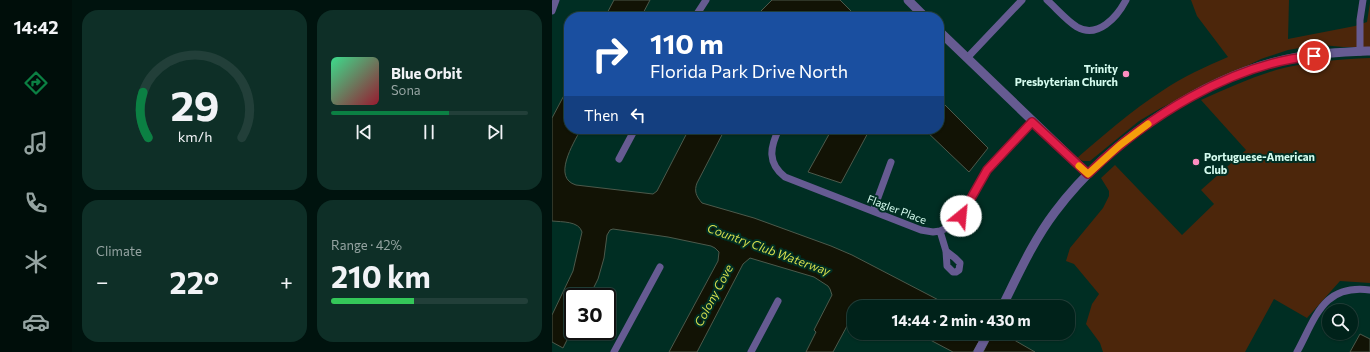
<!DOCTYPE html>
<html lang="en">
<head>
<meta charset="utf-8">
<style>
  :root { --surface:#00221a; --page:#0e2f27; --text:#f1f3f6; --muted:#95a4a2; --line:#223f39; --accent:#0b8043 }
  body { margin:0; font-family:Commissioner,sans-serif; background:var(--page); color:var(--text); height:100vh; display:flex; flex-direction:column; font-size:15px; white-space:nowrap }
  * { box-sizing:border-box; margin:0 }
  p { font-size:13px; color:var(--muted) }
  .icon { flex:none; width:22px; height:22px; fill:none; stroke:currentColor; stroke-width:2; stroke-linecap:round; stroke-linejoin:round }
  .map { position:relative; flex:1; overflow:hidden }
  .panel { display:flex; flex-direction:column; gap:10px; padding:10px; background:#00130e; width:480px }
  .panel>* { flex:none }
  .guide { position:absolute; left:12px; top:12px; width:380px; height:122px; border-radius:16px; box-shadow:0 1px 3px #0004,0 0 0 1px var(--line); background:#1a4fa0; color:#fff; overflow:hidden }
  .fabs { position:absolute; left:770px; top:304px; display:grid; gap:8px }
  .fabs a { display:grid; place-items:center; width:36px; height:36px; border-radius:50%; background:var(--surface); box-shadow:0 1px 3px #0004,0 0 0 1px var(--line); font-size:20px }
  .speed { position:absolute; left:12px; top:288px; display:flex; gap:8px; font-size:20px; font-weight:700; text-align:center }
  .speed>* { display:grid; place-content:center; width:52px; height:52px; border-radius:50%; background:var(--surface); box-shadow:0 1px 3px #0004,0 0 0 1px var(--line); line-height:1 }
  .speed .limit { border:2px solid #111; border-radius:6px; background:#fff; color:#111 }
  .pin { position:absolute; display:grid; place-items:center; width:34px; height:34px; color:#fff; margin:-17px; border:2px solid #fff; border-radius:50%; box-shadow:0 1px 4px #0007 }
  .me { position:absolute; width:44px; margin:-22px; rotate:28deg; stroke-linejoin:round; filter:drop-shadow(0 0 3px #0008) }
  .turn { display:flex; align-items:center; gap:14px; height:84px; padding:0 20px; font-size:18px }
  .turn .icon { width:52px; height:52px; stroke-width:2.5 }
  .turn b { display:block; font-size:28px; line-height:34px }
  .then { display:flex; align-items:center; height:38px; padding:0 20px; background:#0003; gap:8px; font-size:15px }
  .big { font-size:30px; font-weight:700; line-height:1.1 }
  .panel .tile { flex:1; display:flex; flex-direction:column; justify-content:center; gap:6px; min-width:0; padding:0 14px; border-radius:16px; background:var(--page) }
  .panel .dial { align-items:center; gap:0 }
  .dial svg { height:104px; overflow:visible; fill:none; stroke:var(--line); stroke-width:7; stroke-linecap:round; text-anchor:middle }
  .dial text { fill:var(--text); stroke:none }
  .song { display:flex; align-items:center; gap:12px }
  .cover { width:48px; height:48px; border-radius:6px; background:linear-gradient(135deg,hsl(150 70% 55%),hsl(350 70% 35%)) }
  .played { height:4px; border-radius:2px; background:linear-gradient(90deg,var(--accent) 60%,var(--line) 60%) }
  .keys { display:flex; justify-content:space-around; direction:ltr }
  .heat { display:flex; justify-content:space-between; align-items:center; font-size:22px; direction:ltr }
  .charge { height:6px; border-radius:3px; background:linear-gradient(90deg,#34c759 42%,var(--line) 0) }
  .panel .tiles { flex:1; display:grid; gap:10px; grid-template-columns:repeat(2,1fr) }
  .trip { position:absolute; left:295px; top:300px; width:228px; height:40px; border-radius:16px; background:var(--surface); box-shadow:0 1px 3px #0004,0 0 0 1px var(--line); font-weight:700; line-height:40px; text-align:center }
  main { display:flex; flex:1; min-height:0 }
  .tabs { display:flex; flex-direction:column; width:72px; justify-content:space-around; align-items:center; background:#000e0a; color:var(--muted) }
  .tabs .icon { width:28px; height:28px }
  .tabs .current { color:var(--accent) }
  .tabs b { font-size:18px; color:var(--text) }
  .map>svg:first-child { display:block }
</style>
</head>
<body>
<main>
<nav class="tabs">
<b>14:42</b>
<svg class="icon current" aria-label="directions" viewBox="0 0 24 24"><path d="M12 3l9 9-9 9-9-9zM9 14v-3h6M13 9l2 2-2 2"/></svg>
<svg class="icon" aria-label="music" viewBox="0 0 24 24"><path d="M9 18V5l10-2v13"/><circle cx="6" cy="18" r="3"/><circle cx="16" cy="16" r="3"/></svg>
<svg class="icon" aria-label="phone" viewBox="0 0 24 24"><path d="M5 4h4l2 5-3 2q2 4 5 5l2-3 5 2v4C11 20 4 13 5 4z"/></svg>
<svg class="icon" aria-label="climate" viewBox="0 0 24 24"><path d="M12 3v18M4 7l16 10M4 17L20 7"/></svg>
<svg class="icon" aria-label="car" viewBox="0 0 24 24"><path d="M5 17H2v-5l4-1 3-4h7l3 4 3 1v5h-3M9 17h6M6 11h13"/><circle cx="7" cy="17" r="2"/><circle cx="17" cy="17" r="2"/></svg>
</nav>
<section class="panel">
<div class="tiles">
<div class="tile dial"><svg viewBox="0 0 100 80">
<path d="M14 69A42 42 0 1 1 86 69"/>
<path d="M14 69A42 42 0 0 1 10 34" stroke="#0b8043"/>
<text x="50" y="56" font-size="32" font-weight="700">29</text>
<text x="50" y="72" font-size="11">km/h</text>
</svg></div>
<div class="tile">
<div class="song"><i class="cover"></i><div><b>Blue Orbit</b><p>Sona</p></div></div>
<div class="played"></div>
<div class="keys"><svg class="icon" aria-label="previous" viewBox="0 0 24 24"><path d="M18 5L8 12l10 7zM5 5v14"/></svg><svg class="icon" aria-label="pause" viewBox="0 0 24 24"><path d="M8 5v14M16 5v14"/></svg><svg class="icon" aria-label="next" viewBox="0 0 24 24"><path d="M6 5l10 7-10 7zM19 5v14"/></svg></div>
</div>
<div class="tile"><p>Climate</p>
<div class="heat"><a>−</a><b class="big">22°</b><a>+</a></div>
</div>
<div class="tile"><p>Range · 42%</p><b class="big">210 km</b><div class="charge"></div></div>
</div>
</section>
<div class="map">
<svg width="818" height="352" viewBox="0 0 818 352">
  <rect width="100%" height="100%" fill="#002e23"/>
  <!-- green -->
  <path fill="#4c260b" d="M639 0H737L736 39 803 26 815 22 818 3V47H791L770 45 759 46 736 50 709 59 609 108 587 121 538 161H531L525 158C552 135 580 110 610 91 630 77 653 67 676 57L645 16Z
    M818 58V283L788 281 755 318 722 299 693 352H551L548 343 534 324 540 304 547 294 522 264 514 261 518 248 551 208 557 196V191L549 178 563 165 630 235 662 204 649 190 694 150 649 100C673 89 698 78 724 70 752 62 788 59 818 58Z"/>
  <!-- water -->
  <path fill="#121305" stroke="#4c594b" d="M62 0H98L89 17H53Z
    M220 0H288L305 17H203Z
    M17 86V129H29C21 144 0 178 24 185L101 194 105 191 137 129H173L145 183C142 191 144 196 150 203L202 218 279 246 300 255 400 307H316L311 306 302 307V313L281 352H254L264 332 262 330 280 295 278 289 276 286 262 277 198 258 191 264 145 352H117L166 261 167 252 163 248 159 246 116 237 61 229 58 230 55 235 52 258 46 279 37 297H21V328L11 348 0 342V315L21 271 30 232C27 221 10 222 0 221V118Z
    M387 99 436 148 417 172 372 129H387Z
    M280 129H318L289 183 256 172Z
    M365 333H432L421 352H401Z
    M441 333H450L483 352H431Z
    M808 334 818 339V352H798Z"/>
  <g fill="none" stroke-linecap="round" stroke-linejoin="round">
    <!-- minor -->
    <path stroke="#665b92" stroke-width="7" d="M495 0C505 9 514 20 525 27 546 39 565 17 574 0
      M0 11 4 0
      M143 17 154 0
      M808 52V20L811 0
      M415 58 470 0
      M227 129C218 147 215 163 233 177L369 230 381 232 388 231 397 227 404 222 435 170 480 122
      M67 159 83 129
      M321 211 339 162
      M388 231 394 251 395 266 401 272H404L407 270 408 263 403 258 394 251
      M62 352 108 267
      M199 352 226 301
      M745 352C764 317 771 284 818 290"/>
    <!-- tertiary -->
    <path stroke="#665b92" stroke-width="9" d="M356 0 373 17
      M387 31 536 174
      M450 307C466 275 481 241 503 212 556 141 657 72 746 57 769 53 795 52 818 51
      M426 352 436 333"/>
  </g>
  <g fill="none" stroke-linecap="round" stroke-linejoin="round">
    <!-- route casing -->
    <g stroke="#92132f" stroke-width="10">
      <path id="route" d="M409 216 435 170 480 122 536 174C593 118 680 63 762 56"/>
    </g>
    <!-- route -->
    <use href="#route" stroke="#e11d48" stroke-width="7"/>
    <!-- slow -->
    <path stroke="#f59e0b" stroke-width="7" d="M527 166 536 174 568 145 596 124"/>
  </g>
  <!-- markers -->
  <g fill="#fd8ec0" stroke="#002e23" stroke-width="1.5">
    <circle cx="574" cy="74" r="4"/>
    <circle cx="644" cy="162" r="4"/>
  </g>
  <g text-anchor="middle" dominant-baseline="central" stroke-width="4" stroke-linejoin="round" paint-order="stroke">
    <!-- poi labels -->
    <g font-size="11" font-weight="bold" fill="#d4fbee" stroke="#002e23" text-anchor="end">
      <text x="566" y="68">Trinity<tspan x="566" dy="13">Presbyterian Church</tspan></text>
      <text x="652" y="156" text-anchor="start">Portuguese-American<tspan x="652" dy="13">Club</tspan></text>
    </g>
    <!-- street labels -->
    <g font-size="11" fill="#d4fbee" stroke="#002e23">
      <text transform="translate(345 209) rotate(21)">Flagler Place</text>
    </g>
    <!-- water labels -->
    <g font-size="12" font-style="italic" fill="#d6df4e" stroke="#002e23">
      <text transform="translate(217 249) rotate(20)">Country Club Waterway</text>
      <text transform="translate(161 295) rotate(-62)">Colony Cove</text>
    </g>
  </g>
</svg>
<div class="fabs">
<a><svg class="icon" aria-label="search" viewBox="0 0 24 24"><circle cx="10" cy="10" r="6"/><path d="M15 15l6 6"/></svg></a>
</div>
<div class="speed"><div class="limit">30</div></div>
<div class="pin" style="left:762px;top:56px;background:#d93025"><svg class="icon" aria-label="arrive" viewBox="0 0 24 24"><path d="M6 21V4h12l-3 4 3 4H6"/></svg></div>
<svg class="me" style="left:409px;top:216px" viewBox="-20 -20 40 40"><circle r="19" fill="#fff"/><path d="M0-13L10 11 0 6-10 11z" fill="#e11d48"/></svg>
<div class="trip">14:44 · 2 min · 430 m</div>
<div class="guide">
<div class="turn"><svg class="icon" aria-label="right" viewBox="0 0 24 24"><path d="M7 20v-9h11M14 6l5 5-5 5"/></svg><div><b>110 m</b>Florida Park Drive North</div></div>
<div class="then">Then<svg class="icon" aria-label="left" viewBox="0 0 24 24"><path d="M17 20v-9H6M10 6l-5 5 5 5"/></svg></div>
</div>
</div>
</main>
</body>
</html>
